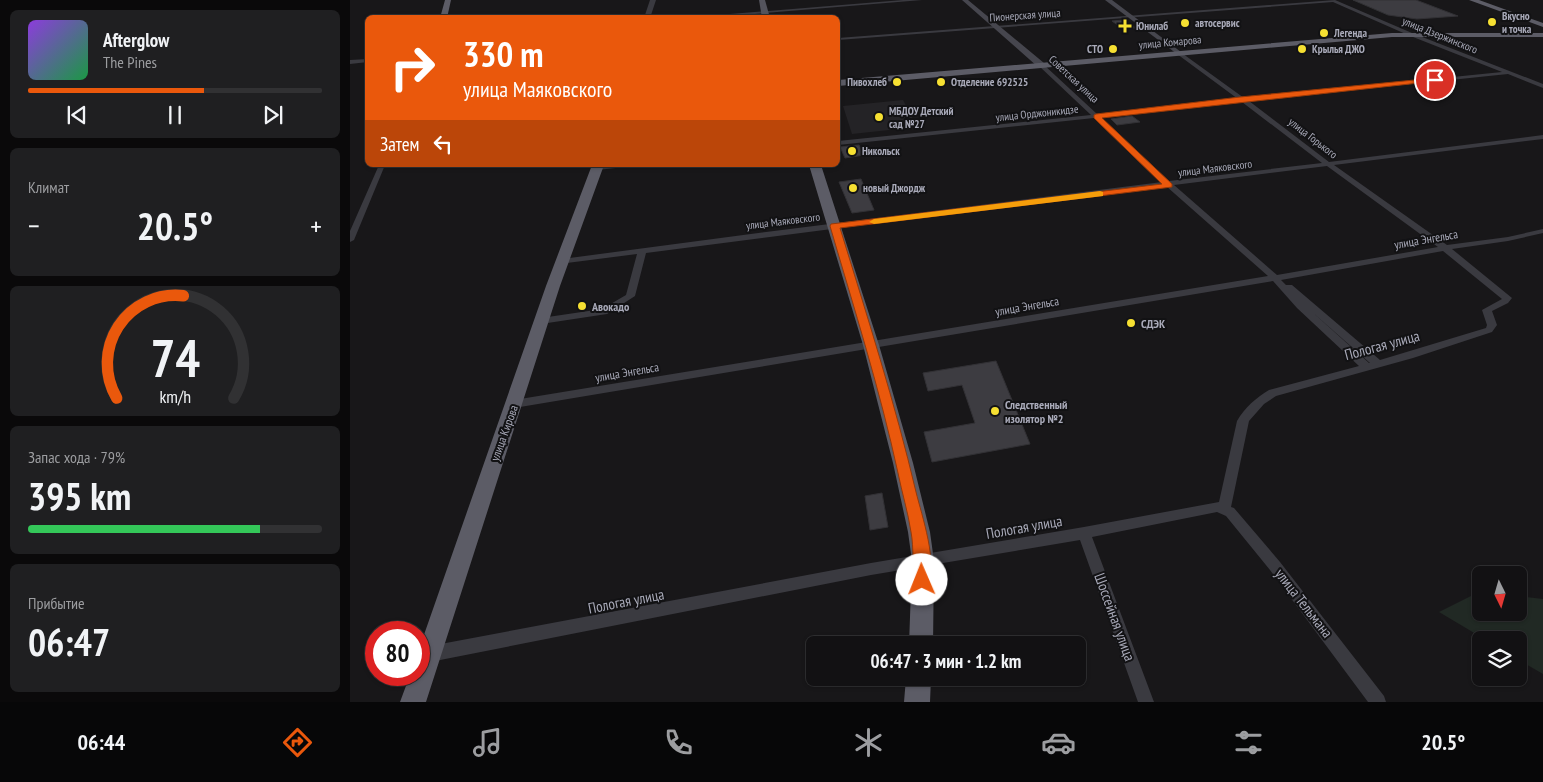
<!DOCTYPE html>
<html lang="ru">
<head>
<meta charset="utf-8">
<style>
  :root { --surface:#121113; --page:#1f1f21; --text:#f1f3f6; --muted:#9c9da0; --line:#313133; --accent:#ea580c }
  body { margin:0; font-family:"PT Sans Narrow",sans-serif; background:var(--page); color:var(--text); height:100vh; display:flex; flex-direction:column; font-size:19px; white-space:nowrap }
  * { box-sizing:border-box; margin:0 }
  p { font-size:16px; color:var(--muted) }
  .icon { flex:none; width:28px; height:28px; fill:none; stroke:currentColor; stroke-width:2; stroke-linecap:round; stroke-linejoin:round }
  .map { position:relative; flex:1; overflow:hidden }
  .sheet { display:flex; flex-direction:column; gap:10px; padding:10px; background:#0a090a; width:350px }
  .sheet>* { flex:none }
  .banner { position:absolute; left:15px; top:15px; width:475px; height:152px; border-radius:8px; box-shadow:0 1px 4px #0004,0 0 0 1px var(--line); background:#ea580c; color:#fff; overflow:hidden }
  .needle { width:32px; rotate:175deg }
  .tools { position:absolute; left:1122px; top:566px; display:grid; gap:10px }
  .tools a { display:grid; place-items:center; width:55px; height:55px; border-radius:8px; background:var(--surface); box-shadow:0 1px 4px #0004,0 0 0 1px var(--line); font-size:25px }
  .speed { position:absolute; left:15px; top:621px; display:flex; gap:10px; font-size:25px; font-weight:700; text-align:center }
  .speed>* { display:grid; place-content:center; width:65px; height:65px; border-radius:50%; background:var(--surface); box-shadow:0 1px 4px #0004,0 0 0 1px var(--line); line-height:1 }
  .speed .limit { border:8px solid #d22; background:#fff; color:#111 }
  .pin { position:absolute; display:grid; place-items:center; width:42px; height:42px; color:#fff; margin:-21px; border:2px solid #fff; border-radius:50%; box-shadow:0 1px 5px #0007 }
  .me { position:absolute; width:55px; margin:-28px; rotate:359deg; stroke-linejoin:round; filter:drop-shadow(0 0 4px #0008) }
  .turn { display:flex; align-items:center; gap:18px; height:105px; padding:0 15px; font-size:22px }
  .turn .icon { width:65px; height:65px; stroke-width:2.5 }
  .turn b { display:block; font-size:35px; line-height:42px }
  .then { display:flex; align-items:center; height:48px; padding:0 15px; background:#0003; gap:10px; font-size:19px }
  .big { font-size:38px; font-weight:700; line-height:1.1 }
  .sheet .tile { flex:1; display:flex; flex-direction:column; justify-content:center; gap:8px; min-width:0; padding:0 18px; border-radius:8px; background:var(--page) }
  .sheet .dial { align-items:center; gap:0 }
  .dial svg { height:130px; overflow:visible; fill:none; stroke:var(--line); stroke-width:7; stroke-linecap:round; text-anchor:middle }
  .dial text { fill:var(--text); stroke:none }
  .song { display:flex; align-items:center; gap:15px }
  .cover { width:60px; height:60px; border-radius:8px; background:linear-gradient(135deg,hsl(270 70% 55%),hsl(140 70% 35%)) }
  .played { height:5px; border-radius:2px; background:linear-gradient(90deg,var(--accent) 60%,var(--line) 60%) }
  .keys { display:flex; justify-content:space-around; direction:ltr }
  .heat { display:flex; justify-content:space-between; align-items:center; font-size:28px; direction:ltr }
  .charge { height:8px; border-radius:4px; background:linear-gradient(90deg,#34c759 79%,var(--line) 0) }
  .trip { position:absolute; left:456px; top:636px; width:280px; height:50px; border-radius:8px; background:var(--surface); box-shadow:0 1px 4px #0004,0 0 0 1px var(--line); font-weight:700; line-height:50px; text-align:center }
  .dock { display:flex; height:80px; justify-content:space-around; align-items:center; background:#070708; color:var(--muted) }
  .dock .icon { width:35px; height:35px }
  .dock .selected { color:var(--accent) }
  .dock b { font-size:22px; color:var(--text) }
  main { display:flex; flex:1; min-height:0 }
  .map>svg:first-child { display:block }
</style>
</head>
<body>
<main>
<section class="sheet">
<div class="tile">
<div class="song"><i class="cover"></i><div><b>Afterglow</b><p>The Pines</p></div></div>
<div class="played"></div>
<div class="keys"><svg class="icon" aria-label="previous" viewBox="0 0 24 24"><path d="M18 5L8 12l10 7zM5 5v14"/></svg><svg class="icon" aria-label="pause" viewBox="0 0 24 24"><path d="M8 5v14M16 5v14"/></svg><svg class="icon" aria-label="next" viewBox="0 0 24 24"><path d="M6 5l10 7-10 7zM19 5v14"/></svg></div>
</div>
<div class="tile"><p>Климат</p>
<div class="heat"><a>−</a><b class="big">20.5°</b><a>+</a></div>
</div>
<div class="tile dial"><svg viewBox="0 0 100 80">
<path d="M14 69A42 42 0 1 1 86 69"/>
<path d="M14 69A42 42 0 0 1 55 6" stroke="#ea580c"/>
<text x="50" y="56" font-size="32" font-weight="700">74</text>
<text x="50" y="72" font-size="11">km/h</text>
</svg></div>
<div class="tile"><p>Запас хода · 79%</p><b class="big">395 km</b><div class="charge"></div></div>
<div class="tile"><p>Прибытие</p><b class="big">06:47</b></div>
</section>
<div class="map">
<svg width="1193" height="702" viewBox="0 0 1193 702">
  <rect width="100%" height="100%" fill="#181719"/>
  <!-- built -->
  <path fill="#242326" d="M553 100 567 127 502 134 493 106Z"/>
  <!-- green -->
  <path fill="#212924" d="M1131 591V612H1169V596L1193 599V674L1169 660V640H1136L1089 612Z"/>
  <!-- building -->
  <path fill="#3d3c41" stroke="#323135" d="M1003 0H1066L1108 16 1067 19 1038 15Z
    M774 20 786 28 773 29 762 21Z
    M782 116 790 122 767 125 761 119Z
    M509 145 514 155 495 158 490 147Z
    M511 179 524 210 502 213 489 182Z
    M646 361 680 444 582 462 574 432 625 423 612 385 578 391 573 373Z
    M532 493 538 527 520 530 515 496Z"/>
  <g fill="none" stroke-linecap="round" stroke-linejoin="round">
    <!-- minor -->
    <path fill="#3a3a40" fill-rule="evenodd" d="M553 0H572L356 18H330Z
      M985 0 1062 33 1193 84V88L1158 74 899 101 979 162 1193 135V139L984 165 1097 245 1158 237 1193 229V233L1158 241 1102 249 1162 298 1158 303 1142 311 1147 325 1142 332 1063 358 926 396 914 404 899 421 881 507 884 508 930 562 1034 696 1036 702H1018L920 570 876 516 867 512 742 537 804 702H788L730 540 521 575 80 662 75 659 72 654 75 649 80 646 521 563 734 527 869 502 887 421C895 407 906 398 919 390L1009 366 947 308 923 281 164 408 160 407 159 404 160 401 164 400 918 276 816 186 296 253 285 296 257 314 191 324 186 321 191 318 252 309 276 295 287 254 209 264 208 262 212 259 424 231 812 182 744 118 488 145V141L741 115 689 66V64H693L747 114 888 99 827 54 829 51 894 98 1152 72 1058 35 983 2 488 40V38ZM892 102 972 163 819 181 751 118ZM977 166 1088 247 927 275 824 185ZM1093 251 1152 299 1132 310 1137 325 1136 328 1030 360 942 285H936L931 280ZM961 311 1020 363H1019Z
      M18 59V62L0 64V60Z
      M29 165H35L4 240 0 242V231Z
      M256 165H278L275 167 247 170 244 168Z"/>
    <!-- tertiary -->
    <path fill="#3a3a40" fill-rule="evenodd" d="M300 0H306L300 18H294Z"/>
    <!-- secondary -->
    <path fill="#46464e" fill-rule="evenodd" d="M612 0H618L694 63V67H688Z
      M755 0H762L831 52V54H827Z"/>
    <!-- primary -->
    <path fill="#54545d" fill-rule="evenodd" d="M409 0H415L420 18H412Z"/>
    <!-- trunk -->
    <path fill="#5c5c66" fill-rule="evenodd" d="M95 0H101L97 18H90Z
      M1119 0H1129L1193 23V27Z
      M1042 33H1193V37H1042L488 86V80Z
      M242 165H254L210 286 76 702H50L60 675H69V649L196 286Z
      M459 165H471L529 345 563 463 580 532 584 561 583 645H559L562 561 558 532 543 463 513 345Z
      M556 678H581L580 702H554Z"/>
  </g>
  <!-- route -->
  <path fill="#ea580c" stroke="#983908" d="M1085 78 1087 79V81L752 118 822 184V187L490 228C517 316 545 403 566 492 572 516 588 563 578 585L572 587 567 585C562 575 564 546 561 532 558 512 552 493 548 473 530 390 504 308 480 226L481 224 812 184 744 118V115L746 114 890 97Z"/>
  <!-- slow -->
  <path fill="#f59e0b" d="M750 191 753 192V196L524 224 519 222 524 219Z"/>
  <!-- markers -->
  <g fill="#f6e032" stroke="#121214" stroke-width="2">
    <circle cx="1142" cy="22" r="5"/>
    <circle cx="835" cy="23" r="5"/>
    <path d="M772.5 18.5h5v5h5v5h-5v5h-5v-5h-5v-5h5z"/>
    <circle cx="974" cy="33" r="5"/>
    <circle cx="763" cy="49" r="5"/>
    <circle cx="952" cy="49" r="5"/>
    <circle cx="547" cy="82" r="5"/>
    <circle cx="591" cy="82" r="5"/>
    <circle cx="529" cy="117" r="5"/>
    <circle cx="502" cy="151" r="5"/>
    <circle cx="503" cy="188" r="5"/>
    <circle cx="232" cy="306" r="5"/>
    <circle cx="781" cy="323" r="5"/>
    <circle cx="645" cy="411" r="5"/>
  </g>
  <g text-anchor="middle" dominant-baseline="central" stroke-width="4" stroke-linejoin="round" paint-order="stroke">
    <!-- far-street labels -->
    <g font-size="11" fill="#a9aab9" stroke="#121214">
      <text transform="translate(675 15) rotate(-4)">Пионерская улица</text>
      <text transform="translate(1090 35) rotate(22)">улица Дзержинского</text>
      <text transform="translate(820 42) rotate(-5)">улица Комарова</text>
      <text transform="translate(724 79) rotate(43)">Советская улица</text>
      <text transform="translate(687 113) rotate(-6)">улица Орджоникидзе</text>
      <text transform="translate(963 138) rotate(38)">улица Горького</text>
      <text transform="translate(865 168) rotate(-7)">улица Маяковского</text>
      <text transform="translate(433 221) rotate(-7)">улица Маяковского</text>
    </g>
    <!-- far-poi labels -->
    <g font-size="11" font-weight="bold" fill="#a9aab9" stroke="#121214" text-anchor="start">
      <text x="1152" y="16">Вкусно<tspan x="1152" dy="13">и точка</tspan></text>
      <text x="845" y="23">автосервис</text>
      <text x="786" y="26">Юнилаб</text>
      <text x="984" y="33">Легенда</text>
      <text x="753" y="49" text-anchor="end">СТО</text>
      <text x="962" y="49">Крылья ДЖО</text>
      <text x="537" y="82" text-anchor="end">Пивохлеб</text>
      <text x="601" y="82">Отделение 692525</text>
      <text x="539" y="111">МБДОУ Детский<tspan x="539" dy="13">сад №27</tspan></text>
      <text x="512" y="151">Никольск</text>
      <text x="513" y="188">новый Джордж</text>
    </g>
    <!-- street labels -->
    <g font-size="12" fill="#a9aab9" stroke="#121214">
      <text transform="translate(1076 239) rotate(-10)">улица Энгельса</text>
      <text transform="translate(677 306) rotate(-10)">улица Энгельса</text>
      <text transform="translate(277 372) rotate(-10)">улица Энгельса</text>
      <text transform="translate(154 433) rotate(-70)">улица Кирова</text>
    </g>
    <!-- poi labels -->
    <g font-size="12" font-weight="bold" fill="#a9aab9" stroke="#121214" text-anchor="start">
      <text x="242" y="306">Авокадо</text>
      <text x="791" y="323">СДЭК</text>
      <text x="655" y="404">Следственный<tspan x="655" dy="14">изолятор №2</tspan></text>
    </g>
    <!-- near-street labels -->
    <g font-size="15" fill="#a9aab9" stroke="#121214">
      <text transform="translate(1032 345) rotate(-15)">Пологая улица</text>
      <text transform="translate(674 527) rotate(-10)">Пологая улица</text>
      <text transform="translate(276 601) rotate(-11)">Пологая улица</text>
      <text transform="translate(954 603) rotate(52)">улица Тельмана</text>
      <text transform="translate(765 617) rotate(70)">Шоссейная улица</text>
    </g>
  </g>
</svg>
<div class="tools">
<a><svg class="needle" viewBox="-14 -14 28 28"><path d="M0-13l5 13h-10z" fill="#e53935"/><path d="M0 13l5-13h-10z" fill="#9c9da0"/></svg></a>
<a><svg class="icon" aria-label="layers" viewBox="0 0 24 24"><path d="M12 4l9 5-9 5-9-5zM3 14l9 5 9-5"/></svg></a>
</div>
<div class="speed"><div class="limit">80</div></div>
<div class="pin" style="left:1085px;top:80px;background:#d93025"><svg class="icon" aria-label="arrive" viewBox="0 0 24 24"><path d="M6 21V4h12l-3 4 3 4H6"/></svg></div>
<svg class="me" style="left:572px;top:580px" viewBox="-20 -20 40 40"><circle r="19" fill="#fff"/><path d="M0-13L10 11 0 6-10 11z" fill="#ea580c"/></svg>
<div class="trip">06:47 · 3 мин · 1.2 km</div>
<div class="banner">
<div class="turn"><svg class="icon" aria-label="right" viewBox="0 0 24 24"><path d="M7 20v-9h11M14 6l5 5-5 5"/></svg><div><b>330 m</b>улица Маяковского</div></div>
<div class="then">Затем<svg class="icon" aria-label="left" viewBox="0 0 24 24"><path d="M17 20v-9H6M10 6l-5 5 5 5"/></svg></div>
</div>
</div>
</main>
<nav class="dock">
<b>06:44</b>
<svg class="icon selected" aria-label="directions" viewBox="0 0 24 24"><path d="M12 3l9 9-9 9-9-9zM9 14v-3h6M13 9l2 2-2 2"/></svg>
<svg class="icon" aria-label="music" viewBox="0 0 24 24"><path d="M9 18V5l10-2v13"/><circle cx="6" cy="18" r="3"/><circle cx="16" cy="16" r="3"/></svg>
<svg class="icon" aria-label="phone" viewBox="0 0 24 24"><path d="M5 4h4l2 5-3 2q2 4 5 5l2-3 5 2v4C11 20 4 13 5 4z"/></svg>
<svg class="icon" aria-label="climate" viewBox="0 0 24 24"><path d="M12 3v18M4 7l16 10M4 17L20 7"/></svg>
<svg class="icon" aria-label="car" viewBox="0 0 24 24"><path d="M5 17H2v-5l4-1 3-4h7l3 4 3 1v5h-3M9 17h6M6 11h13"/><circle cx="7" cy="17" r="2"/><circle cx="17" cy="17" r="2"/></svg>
<svg class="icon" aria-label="filters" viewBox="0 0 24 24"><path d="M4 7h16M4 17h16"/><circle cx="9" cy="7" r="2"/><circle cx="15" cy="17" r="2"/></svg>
<b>20.5°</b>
</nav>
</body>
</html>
